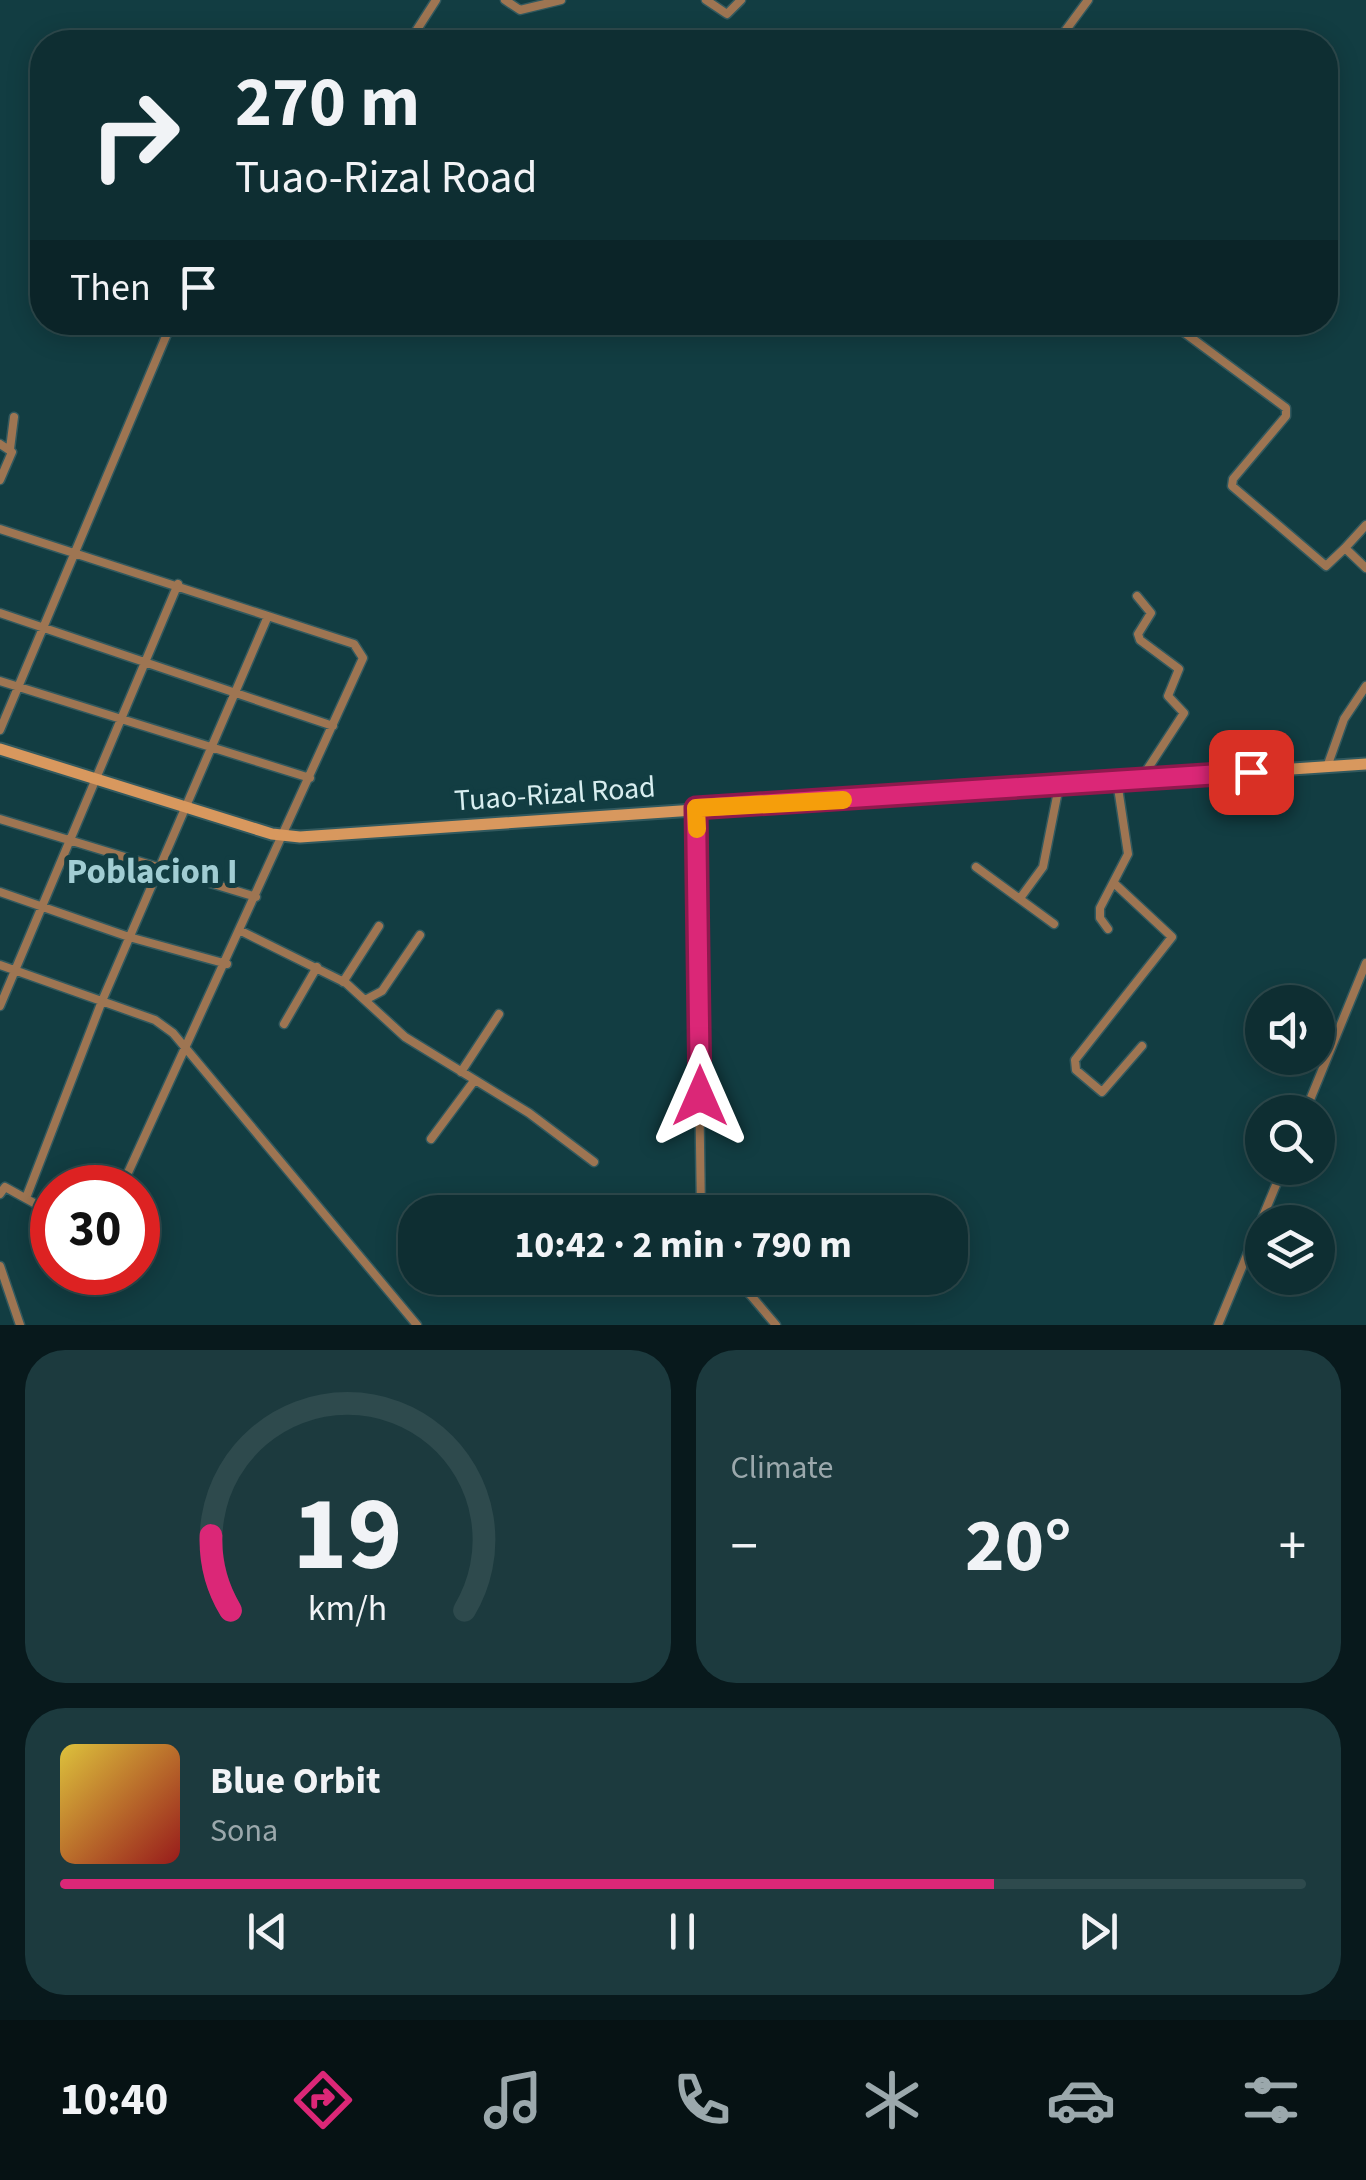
<!DOCTYPE html>
<html lang="en">
<head>
<meta charset="utf-8">
<style>
  :root { --surface:#0e2e32; --page:#1c3a3e; --text:#f1f3f6; --muted:#9ba8ac; --line:#2e4a4d; --accent:#db2777 }
  body { margin:0; font-family:"Source Sans 3",sans-serif; background:var(--page); color:var(--text); height:100vh; display:flex; flex-direction:column; font-size:38px; white-space:nowrap }
  * { box-sizing:border-box; margin:0 }
  p { font-size:32px; color:var(--muted) }
  .icon { flex:none; width:55px; height:55px; fill:none; stroke:currentColor; stroke-width:2; stroke-linecap:round; stroke-linejoin:round }
  .map { position:relative; height:1325px; overflow:hidden }
  .panel { display:flex; flex-direction:column; gap:25px; padding:25px; background:#08191c; flex:1 }
  .panel>* { flex:none }
  .banner { position:absolute; left:30px; top:30px; width:1308px; height:305px; border-radius:40px; box-shadow:0 5px 25px #0003,0 0 0 2px var(--line); background:#0e2e32; color:var(--text); overflow:hidden }
  .controls { position:absolute; left:1245px; top:985px; display:grid; gap:20px }
  .controls a { display:grid; place-items:center; width:90px; height:90px; border-radius:50%; background:var(--surface); box-shadow:0 5px 25px #0003,0 0 0 2px var(--line); font-size:50px }
  .speed { position:absolute; left:30px; top:1165px; display:flex; gap:20px; font-size:50px; font-weight:700; text-align:center }
  .speed>* { display:grid; place-content:center; width:130px; height:130px; border-radius:50%; background:var(--surface); box-shadow:0 5px 25px #0003,0 0 0 2px var(--line); line-height:1 }
  .speed .limit { border:15px solid #d22; background:#fff; color:#111 }
  .pin { position:absolute; display:grid; place-items:center; width:85px; height:85px; color:#fff; margin:-42px; border-radius:20px; box-shadow:0 5px 15px #0006 }
  .me { position:absolute; width:110px; margin:-55px; rotate:0deg; stroke-linejoin:round; filter:drop-shadow(0 0 8px #0008) }
  .turn { display:flex; align-items:center; gap:35px; height:210px; padding:0 40px; font-size:45px }
  .turn .icon { width:130px; height:130px; stroke-width:2.5 }
  .turn b { display:block; font-size:70px; line-height:85px }
  .then { display:flex; align-items:center; height:95px; padding:0 40px; background:#0003; gap:20px; font-size:38px }
  .big { font-size:75px; font-weight:700; line-height:1.1 }
  .panel .widget { flex:1; display:flex; flex-direction:column; justify-content:center; gap:15px; min-width:0; padding:0 35px; border-radius:40px; background:var(--page) }
  .panel .dial { align-items:center; gap:0 }
  .dial svg { height:260px; overflow:visible; fill:none; stroke:var(--line); stroke-width:7; stroke-linecap:round; text-anchor:middle }
  .dial text { fill:var(--text); stroke:none }
  .song { display:flex; align-items:center; gap:30px }
  .cover { width:120px; height:120px; border-radius:15px; background:linear-gradient(135deg,hsl(50 70% 55%),hsl(0 70% 35%)) }
  .played { height:10px; border-radius:5px; background:linear-gradient(90deg,var(--accent) 75%,var(--line) 75%) }
  .keys { display:flex; justify-content:space-around; direction:ltr }
  .heat { display:flex; justify-content:space-between; align-items:center; font-size:55px; direction:ltr }
  .panel .tiles { flex:1; display:grid; gap:25px; grid-template-columns:1fr 1fr }
  .widget:last-child { grid-column:span 2 }
  .trip { position:absolute; left:398px; top:1195px; width:570px; height:100px; border-radius:40px; background:var(--surface); box-shadow:0 5px 25px #0003,0 0 0 2px var(--line); font-weight:700; line-height:100px; text-align:center }
  .tab-bar { display:flex; height:160px; justify-content:space-around; align-items:center; background:#061214; color:var(--muted) }
  .tab-bar .icon { width:70px; height:70px }
  .tab-bar .current { color:var(--accent) }
  .tab-bar b { font-size:45px; color:var(--text) }
  .map>svg:first-child { display:block }
</style>
</head>
<body>
<div class="map">
<svg width="1366" height="1325" viewBox="0 0 1366 1325">
  <rect width="100%" height="100%" fill="#123d42"/>
  <g fill="none" stroke-linecap="round" stroke-linejoin="round">
    <!-- street casing -->
    <g stroke="#32595e" stroke-width="11">
      <path id="street" d="M505 0 520 10 561 0
        M706 0 727 14 741 0
        M409 42 436 0
        M1057 42 1088 0
        M1170 322 1286 408V416L1233 479 1232 486 1326 566 1345 548 1366 568
        M0 444 12 452 0 480
        M10 449 14 417
        M0 529 354 644 363 658 121 1188
        M1345 548 1366 525
        M1137 596 1151 613 1138 634 1140 640 1179 669 1168 696 1184 713 1141 779
        M0 613 333 726
        M0 681 310 778
        M0 730 172 322
        M1327 767 1344 719 1366 686
        M695 808 701 1212
        M0 819 256 897
        M976 867 1054 924
        M1115 884 1172 937 1075 1060 1076 1070 1102 1092 1142 1046
        M0 892 129 937 227 964
        M1021 897 1043 867 1059 786
        M1108 929 1100 918V908L1128 854 1117 781
        M241 931 346 983 405 1037 529 1113 594 1162
        M0 965 155 1020 173 1033 417 1325
        M343 982 379 926
        M365 1000 382 991 420 935
        M0 1006 178 584
        M284 1024 317 967
        M461 1072 499 1014
        M1305 1112 1366 963
        M431 1139 474 1081
        M0 1194 5 1187 52 1213
        M26 1198 102 1001 268 616
        M0 1266 20 1325
        M736 1278 776 1325
        M1218 1325 1283 1168"/>
    </g>
    <!-- secondary casing -->
    <g stroke="#32595e" stroke-width="15">
      <path id="secondary" d="M0 749 272 834 300 837 1366 764"/>
    </g>
    <!-- street -->
    <use href="#street" stroke="#9e7552" stroke-width="8"/>
    <!-- secondary -->
    <use href="#secondary" stroke="#d8985e" stroke-width="11"/>
  </g>
  <g fill="none" stroke-linecap="round" stroke-linejoin="round">
    <!-- route casing -->
    <g stroke="#8e194d" stroke-width="25">
      <path id="route" d="M700 1096 696 808 1251 772"/>
    </g>
    <!-- route -->
    <use href="#route" stroke="#db2777" stroke-width="18"/>
    <!-- slow -->
    <path stroke="#f59e0b" stroke-width="18" d="M697 829 696 808 843 800"/>
  </g>
  <g text-anchor="middle" dominant-baseline="central" stroke-width="10" stroke-linejoin="round" paint-order="stroke">
    <!-- street labels -->
    <g font-size="30" fill="#d8eef0" stroke="#123d42">
      <text transform="translate(555 794) rotate(-4)">Tuao-Rizal Road</text>
    </g>
    <!-- quarter labels -->
    <g font-size="35" font-weight="bold" fill="#a1cdd3" stroke="#123d42">
      <text x="152" y="872">Poblacion I</text>
    </g>
  </g>
</svg>
<div class="controls">
<a><svg class="icon" aria-label="sound" viewBox="0 0 24 24"><path d="M4 9h4l5-4v14l-5-4H4zM17 9q2 3 0 6"/></svg></a>
<a><svg class="icon" aria-label="search" viewBox="0 0 24 24"><circle cx="10" cy="10" r="6"/><path d="M15 15l6 6"/></svg></a>
<a><svg class="icon" aria-label="layers" viewBox="0 0 24 24"><path d="M12 4l9 5-9 5-9-5zM3 14l9 5 9-5"/></svg></a>
</div>
<div class="speed"><div class="limit">30</div></div>
<div class="pin" style="left:1251px;top:772px;background:#d93025"><svg class="icon" aria-label="arrive" viewBox="0 0 24 24"><path d="M6 21V4h12l-3 4 3 4H6"/></svg></div>
<svg class="me" style="left:700px;top:1096px" viewBox="-20 -20 40 40"><path d="M0-17L14 15 0 8-14 15z" fill="#db2777" stroke="#fff" stroke-width="4"/></svg>
<div class="trip">10:42 · 2 min · 790 m</div>
<div class="banner">
<div class="turn"><svg class="icon" aria-label="right" viewBox="0 0 24 24"><path d="M7 20v-9h11M14 6l5 5-5 5"/></svg><div><b>270 m</b>Tuao-Rizal Road</div></div>
<div class="then">Then<svg class="icon" aria-label="arrive" viewBox="0 0 24 24"><path d="M6 21V4h12l-3 4 3 4H6"/></svg></div>
</div>
</div>
<section class="panel">
<div class="tiles">
<div class="widget dial"><svg viewBox="0 0 100 80">
<path d="M14 69A42 42 0 1 1 86 69"/>
<path d="M14 69A42 42 0 0 1 8 46" stroke="#db2777"/>
<text x="50" y="56" font-size="32" font-weight="700">19</text>
<text x="50" y="72" font-size="11">km/h</text>
</svg></div>
<div class="widget"><p>Climate</p>
<div class="heat"><a>−</a><b class="big">20°</b><a>+</a></div>
</div>
<div class="widget">
<div class="song"><i class="cover"></i><div><b>Blue Orbit</b><p>Sona</p></div></div>
<div class="played"></div>
<div class="keys"><svg class="icon" aria-label="previous" viewBox="0 0 24 24"><path d="M18 5L8 12l10 7zM5 5v14"/></svg><svg class="icon" aria-label="pause" viewBox="0 0 24 24"><path d="M8 5v14M16 5v14"/></svg><svg class="icon" aria-label="next" viewBox="0 0 24 24"><path d="M6 5l10 7-10 7zM19 5v14"/></svg></div>
</div>
</div>
</section>
<nav class="tab-bar">
<b>10:40</b>
<svg class="icon current" aria-label="directions" viewBox="0 0 24 24"><path d="M12 3l9 9-9 9-9-9zM9 14v-3h6M13 9l2 2-2 2"/></svg>
<svg class="icon" aria-label="music" viewBox="0 0 24 24"><path d="M9 18V5l10-2v13"/><circle cx="6" cy="18" r="3"/><circle cx="16" cy="16" r="3"/></svg>
<svg class="icon" aria-label="phone" viewBox="0 0 24 24"><path d="M5 4h4l2 5-3 2q2 4 5 5l2-3 5 2v4C11 20 4 13 5 4z"/></svg>
<svg class="icon" aria-label="climate" viewBox="0 0 24 24"><path d="M12 3v18M4 7l16 10M4 17L20 7"/></svg>
<svg class="icon" aria-label="car" viewBox="0 0 24 24"><path d="M5 17H2v-5l4-1 3-4h7l3 4 3 1v5h-3M9 17h6M6 11h13"/><circle cx="7" cy="17" r="2"/><circle cx="17" cy="17" r="2"/></svg>
<svg class="icon" aria-label="filters" viewBox="0 0 24 24"><path d="M4 7h16M4 17h16"/><circle cx="9" cy="7" r="2"/><circle cx="15" cy="17" r="2"/></svg>
</nav>
</body>
</html>
